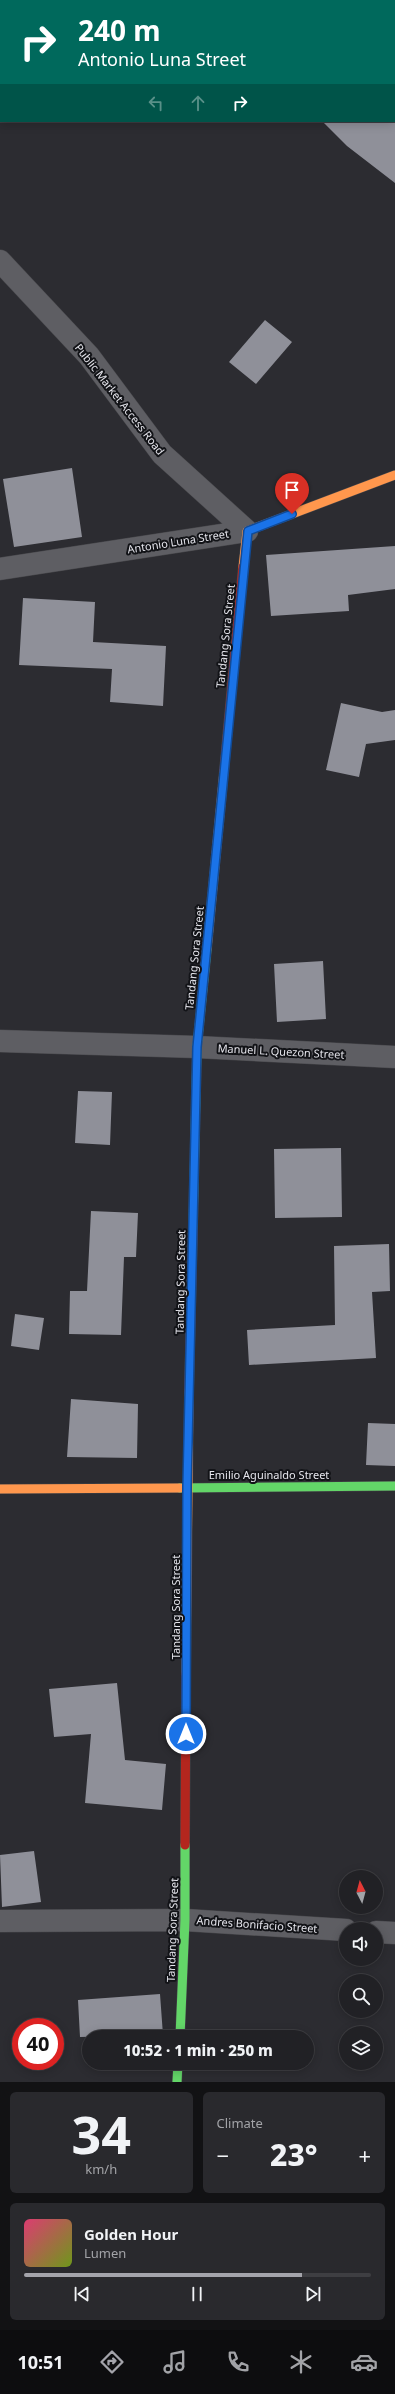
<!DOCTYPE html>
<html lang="en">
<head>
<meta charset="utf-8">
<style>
  :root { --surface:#212125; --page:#29292d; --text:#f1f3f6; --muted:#a2a3a7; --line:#3e3e42; --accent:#a4a4ab }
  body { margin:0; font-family:"Noto Sans",sans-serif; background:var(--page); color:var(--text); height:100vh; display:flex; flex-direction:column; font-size:15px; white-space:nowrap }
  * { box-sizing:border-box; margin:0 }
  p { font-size:13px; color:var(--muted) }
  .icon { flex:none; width:22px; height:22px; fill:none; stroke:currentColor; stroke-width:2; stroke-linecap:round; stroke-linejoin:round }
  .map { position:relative; height:2082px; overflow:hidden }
  .sheet { display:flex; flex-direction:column; gap:10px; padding:10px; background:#121214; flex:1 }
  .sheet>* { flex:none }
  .banner { position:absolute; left:0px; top:0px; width:395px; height:122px; box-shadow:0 2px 10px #0003,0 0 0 1px var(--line); background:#00695c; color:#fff; overflow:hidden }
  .needle { width:26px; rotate:354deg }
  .fabs { position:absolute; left:339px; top:1870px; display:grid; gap:8px }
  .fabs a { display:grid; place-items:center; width:44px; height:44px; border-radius:50%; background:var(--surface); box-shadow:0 2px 10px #0003,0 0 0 1px var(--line); font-size:20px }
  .speed { position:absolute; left:12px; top:2018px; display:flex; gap:8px; font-size:20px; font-weight:700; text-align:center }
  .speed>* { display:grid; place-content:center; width:52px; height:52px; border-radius:50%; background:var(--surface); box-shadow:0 2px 10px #0003,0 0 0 1px var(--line); line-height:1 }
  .speed .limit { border:6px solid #d22; background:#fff; color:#111 }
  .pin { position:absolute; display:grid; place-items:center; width:34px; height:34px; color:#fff; margin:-41px -17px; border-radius:50% 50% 50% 0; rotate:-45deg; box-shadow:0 0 4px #0007 }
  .pin .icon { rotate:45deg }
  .me { position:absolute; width:44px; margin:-22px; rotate:0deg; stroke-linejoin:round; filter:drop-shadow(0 0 3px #0008) }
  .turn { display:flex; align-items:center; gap:14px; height:84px; padding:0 12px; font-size:18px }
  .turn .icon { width:52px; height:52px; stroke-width:2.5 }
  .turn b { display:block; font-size:28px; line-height:34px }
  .lanes { display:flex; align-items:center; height:38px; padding:0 12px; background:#0003; justify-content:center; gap:20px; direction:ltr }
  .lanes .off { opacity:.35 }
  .big { font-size:30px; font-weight:800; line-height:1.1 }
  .sheet .widget { flex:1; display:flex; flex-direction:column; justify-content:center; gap:6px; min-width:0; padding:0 14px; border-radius:6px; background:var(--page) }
  .sheet .dial { align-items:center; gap:0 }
  .dial b { font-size:52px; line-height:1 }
  .song { display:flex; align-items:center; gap:12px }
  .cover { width:48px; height:48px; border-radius:6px; background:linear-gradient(135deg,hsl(340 70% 55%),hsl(80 70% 35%)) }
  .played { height:4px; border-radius:2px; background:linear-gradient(90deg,var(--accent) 80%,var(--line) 80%) }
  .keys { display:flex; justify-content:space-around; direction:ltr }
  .heat { display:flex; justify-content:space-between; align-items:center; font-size:22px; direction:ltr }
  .sheet .tiles { flex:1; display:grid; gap:10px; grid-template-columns:1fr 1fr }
  .widget:last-child { grid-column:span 2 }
  .trip { position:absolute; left:82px; top:2030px; width:232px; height:40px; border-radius:20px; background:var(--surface); box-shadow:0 2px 10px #0003,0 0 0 1px var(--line); font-weight:800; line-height:40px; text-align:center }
  .tab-bar { display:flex; height:64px; justify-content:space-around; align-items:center; background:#0d0d0f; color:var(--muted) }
  .tab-bar .icon { width:28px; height:28px }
  .tab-bar .active { color:var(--accent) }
  .tab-bar b { font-size:18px; color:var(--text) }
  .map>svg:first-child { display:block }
</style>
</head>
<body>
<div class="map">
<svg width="395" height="2082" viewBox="0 0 395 2082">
  <rect width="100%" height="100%" fill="#2c2c31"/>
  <!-- building -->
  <path fill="#8f9099" d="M322 121H395V183L347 146Z
    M265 320 292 342 256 384 229 362Z
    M72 468 82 537 14 547 3 479Z
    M395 546V589L348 595 349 611 271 616 266 555Z
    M23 598 95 602 93 642 166 646 163 706 110 702 112 669 19 665Z
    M341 703 382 712 395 710V740L366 744 359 777 326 770Z
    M323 961 326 1019 277 1022 274 964Z
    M78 1091 112 1092 110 1145 75 1143Z
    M341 1148 342 1217 275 1218 274 1149Z
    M91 1211 138 1213 136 1257H124L121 1335 69 1334 70 1291H87Z
    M389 1244 390 1291 372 1292 376 1358 249 1365 247 1330 335 1325 334 1246Z
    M15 1314 44 1318 39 1350 11 1346Z
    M71 1399 138 1404 137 1458 67 1457Z
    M368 1423 395 1424V1466L366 1465Z
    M117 1683 125 1760 166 1764 162 1810 85 1803 91 1734 54 1737 49 1689Z
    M34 1851 41 1902 2 1907 0 1855Z
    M160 1994 163 2035 80 2037 78 2000Z"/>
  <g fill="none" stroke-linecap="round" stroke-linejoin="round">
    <!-- street casing -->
    <g stroke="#47474b" stroke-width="23">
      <path id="street" d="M0 261 89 356 162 454 247 531
        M0 569 247 531
        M0 1041 197 1047 395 1057
        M0 1921 185 1920 346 1930
        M376 1932 395 1933"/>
    </g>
    <!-- fast casing -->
    <g stroke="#47474b" stroke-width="10">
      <path id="fast" d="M193 1228 197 1047 207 949
        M180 1488 395 1486
        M180 2037 185 1920V1845
        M177 2082 178 2063"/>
    </g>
    <!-- slow casing -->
    <g stroke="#47474b" stroke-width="10">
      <path id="slow" d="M243 567 247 531 395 475
        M207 949 224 771
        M0 1489 180 1488
        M186 1674 189 1390"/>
    </g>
    <!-- jam casing -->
    <g stroke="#47474b" stroke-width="10">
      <path id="jam" d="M224 771 243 567
        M189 1390 193 1228
        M185 1845 186 1674"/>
    </g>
    <!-- street -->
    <use href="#street" stroke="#5e5e63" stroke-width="22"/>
    <!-- fast -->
    <use href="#fast" stroke="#63d668" stroke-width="9"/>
    <!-- slow -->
    <use href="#slow" stroke="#ff974d" stroke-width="9"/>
    <!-- jam -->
    <use href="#jam" stroke="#b3261e" stroke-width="9"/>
  </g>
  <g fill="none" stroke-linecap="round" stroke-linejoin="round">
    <!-- route casing -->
    <g stroke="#114b97" stroke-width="10">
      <path id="route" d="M186 1734 187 1486 197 1047 248 531 292 514"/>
    </g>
    <!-- route -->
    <use href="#route" stroke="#1a73e8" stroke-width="7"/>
  </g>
  <g text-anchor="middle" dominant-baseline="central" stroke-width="4" stroke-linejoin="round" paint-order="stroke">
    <!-- street labels -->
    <g font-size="11" fill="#e5e5ec" stroke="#121317">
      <text transform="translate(120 399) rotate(52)">Public Market Access Road</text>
      <text transform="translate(178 541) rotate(-9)">Antonio Luna Street</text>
      <text transform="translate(225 636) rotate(-84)">Tandang Sora Street</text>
      <text transform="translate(194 958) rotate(-84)">Tandang Sora Street</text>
      <text transform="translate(281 1051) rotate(3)">Manuel L. Quezon Street</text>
      <text transform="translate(180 1282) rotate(-89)">Tandang Sora Street</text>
      <text x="269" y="1474">Emilio Aguinaldo Street</text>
      <text transform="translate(175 1607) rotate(-90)">Tandang Sora Street</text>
      <text transform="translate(257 1924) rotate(4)">Andres Bonifacio Street</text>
      <text transform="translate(172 1930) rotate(-88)">Tandang Sora Street</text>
    </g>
  </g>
</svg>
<div class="fabs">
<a><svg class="needle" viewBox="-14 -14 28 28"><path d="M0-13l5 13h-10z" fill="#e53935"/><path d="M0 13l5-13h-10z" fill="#a2a3a7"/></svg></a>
<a><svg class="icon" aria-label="sound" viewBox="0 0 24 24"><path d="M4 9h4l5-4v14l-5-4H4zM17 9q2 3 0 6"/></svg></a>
<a><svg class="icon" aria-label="search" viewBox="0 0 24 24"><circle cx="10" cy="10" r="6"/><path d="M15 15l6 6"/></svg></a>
<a><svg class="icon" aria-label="layers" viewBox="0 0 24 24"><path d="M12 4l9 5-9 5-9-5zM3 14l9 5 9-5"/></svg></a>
</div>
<div class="speed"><div class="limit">40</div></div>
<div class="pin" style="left:292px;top:514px;background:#d93025"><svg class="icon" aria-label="arrive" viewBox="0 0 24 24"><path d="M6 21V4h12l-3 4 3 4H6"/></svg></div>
<svg class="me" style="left:186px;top:1734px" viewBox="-20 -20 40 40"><circle r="17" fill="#1a73e8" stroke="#fff" stroke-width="3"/><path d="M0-11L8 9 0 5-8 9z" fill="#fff"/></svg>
<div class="trip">10:52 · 1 min · 250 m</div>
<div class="banner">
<div class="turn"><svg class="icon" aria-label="right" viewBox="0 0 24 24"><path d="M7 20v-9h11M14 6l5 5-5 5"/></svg><div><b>240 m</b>Antonio Luna Street</div></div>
<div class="lanes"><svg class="icon off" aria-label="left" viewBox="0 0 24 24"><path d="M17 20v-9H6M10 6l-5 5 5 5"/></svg><svg class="icon off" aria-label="ahead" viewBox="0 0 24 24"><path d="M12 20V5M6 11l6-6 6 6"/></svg><svg class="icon" aria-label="right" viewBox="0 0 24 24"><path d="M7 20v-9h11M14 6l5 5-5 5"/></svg></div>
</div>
</div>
<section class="sheet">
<div class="tiles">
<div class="widget dial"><b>34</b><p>km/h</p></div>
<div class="widget"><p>Climate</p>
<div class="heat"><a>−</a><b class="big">23°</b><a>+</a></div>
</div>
<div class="widget">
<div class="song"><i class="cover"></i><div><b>Golden Hour</b><p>Lumen</p></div></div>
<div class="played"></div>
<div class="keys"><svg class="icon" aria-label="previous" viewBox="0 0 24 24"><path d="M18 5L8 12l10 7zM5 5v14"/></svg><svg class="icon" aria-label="pause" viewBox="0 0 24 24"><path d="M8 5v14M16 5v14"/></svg><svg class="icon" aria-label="next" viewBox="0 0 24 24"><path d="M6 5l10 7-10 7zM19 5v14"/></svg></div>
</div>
</div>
</section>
<nav class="tab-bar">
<b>10:51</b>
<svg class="icon active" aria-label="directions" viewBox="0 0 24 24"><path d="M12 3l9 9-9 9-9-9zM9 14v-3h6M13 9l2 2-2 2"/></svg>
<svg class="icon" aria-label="music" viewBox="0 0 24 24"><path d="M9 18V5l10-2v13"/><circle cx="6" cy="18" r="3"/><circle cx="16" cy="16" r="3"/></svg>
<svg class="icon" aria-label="phone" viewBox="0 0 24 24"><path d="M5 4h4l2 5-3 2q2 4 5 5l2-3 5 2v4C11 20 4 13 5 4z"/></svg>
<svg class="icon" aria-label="climate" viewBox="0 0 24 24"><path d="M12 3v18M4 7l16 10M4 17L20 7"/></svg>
<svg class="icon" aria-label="car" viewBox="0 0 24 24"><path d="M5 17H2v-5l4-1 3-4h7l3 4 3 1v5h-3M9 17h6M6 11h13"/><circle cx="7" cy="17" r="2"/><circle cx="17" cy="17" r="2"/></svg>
</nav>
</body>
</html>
